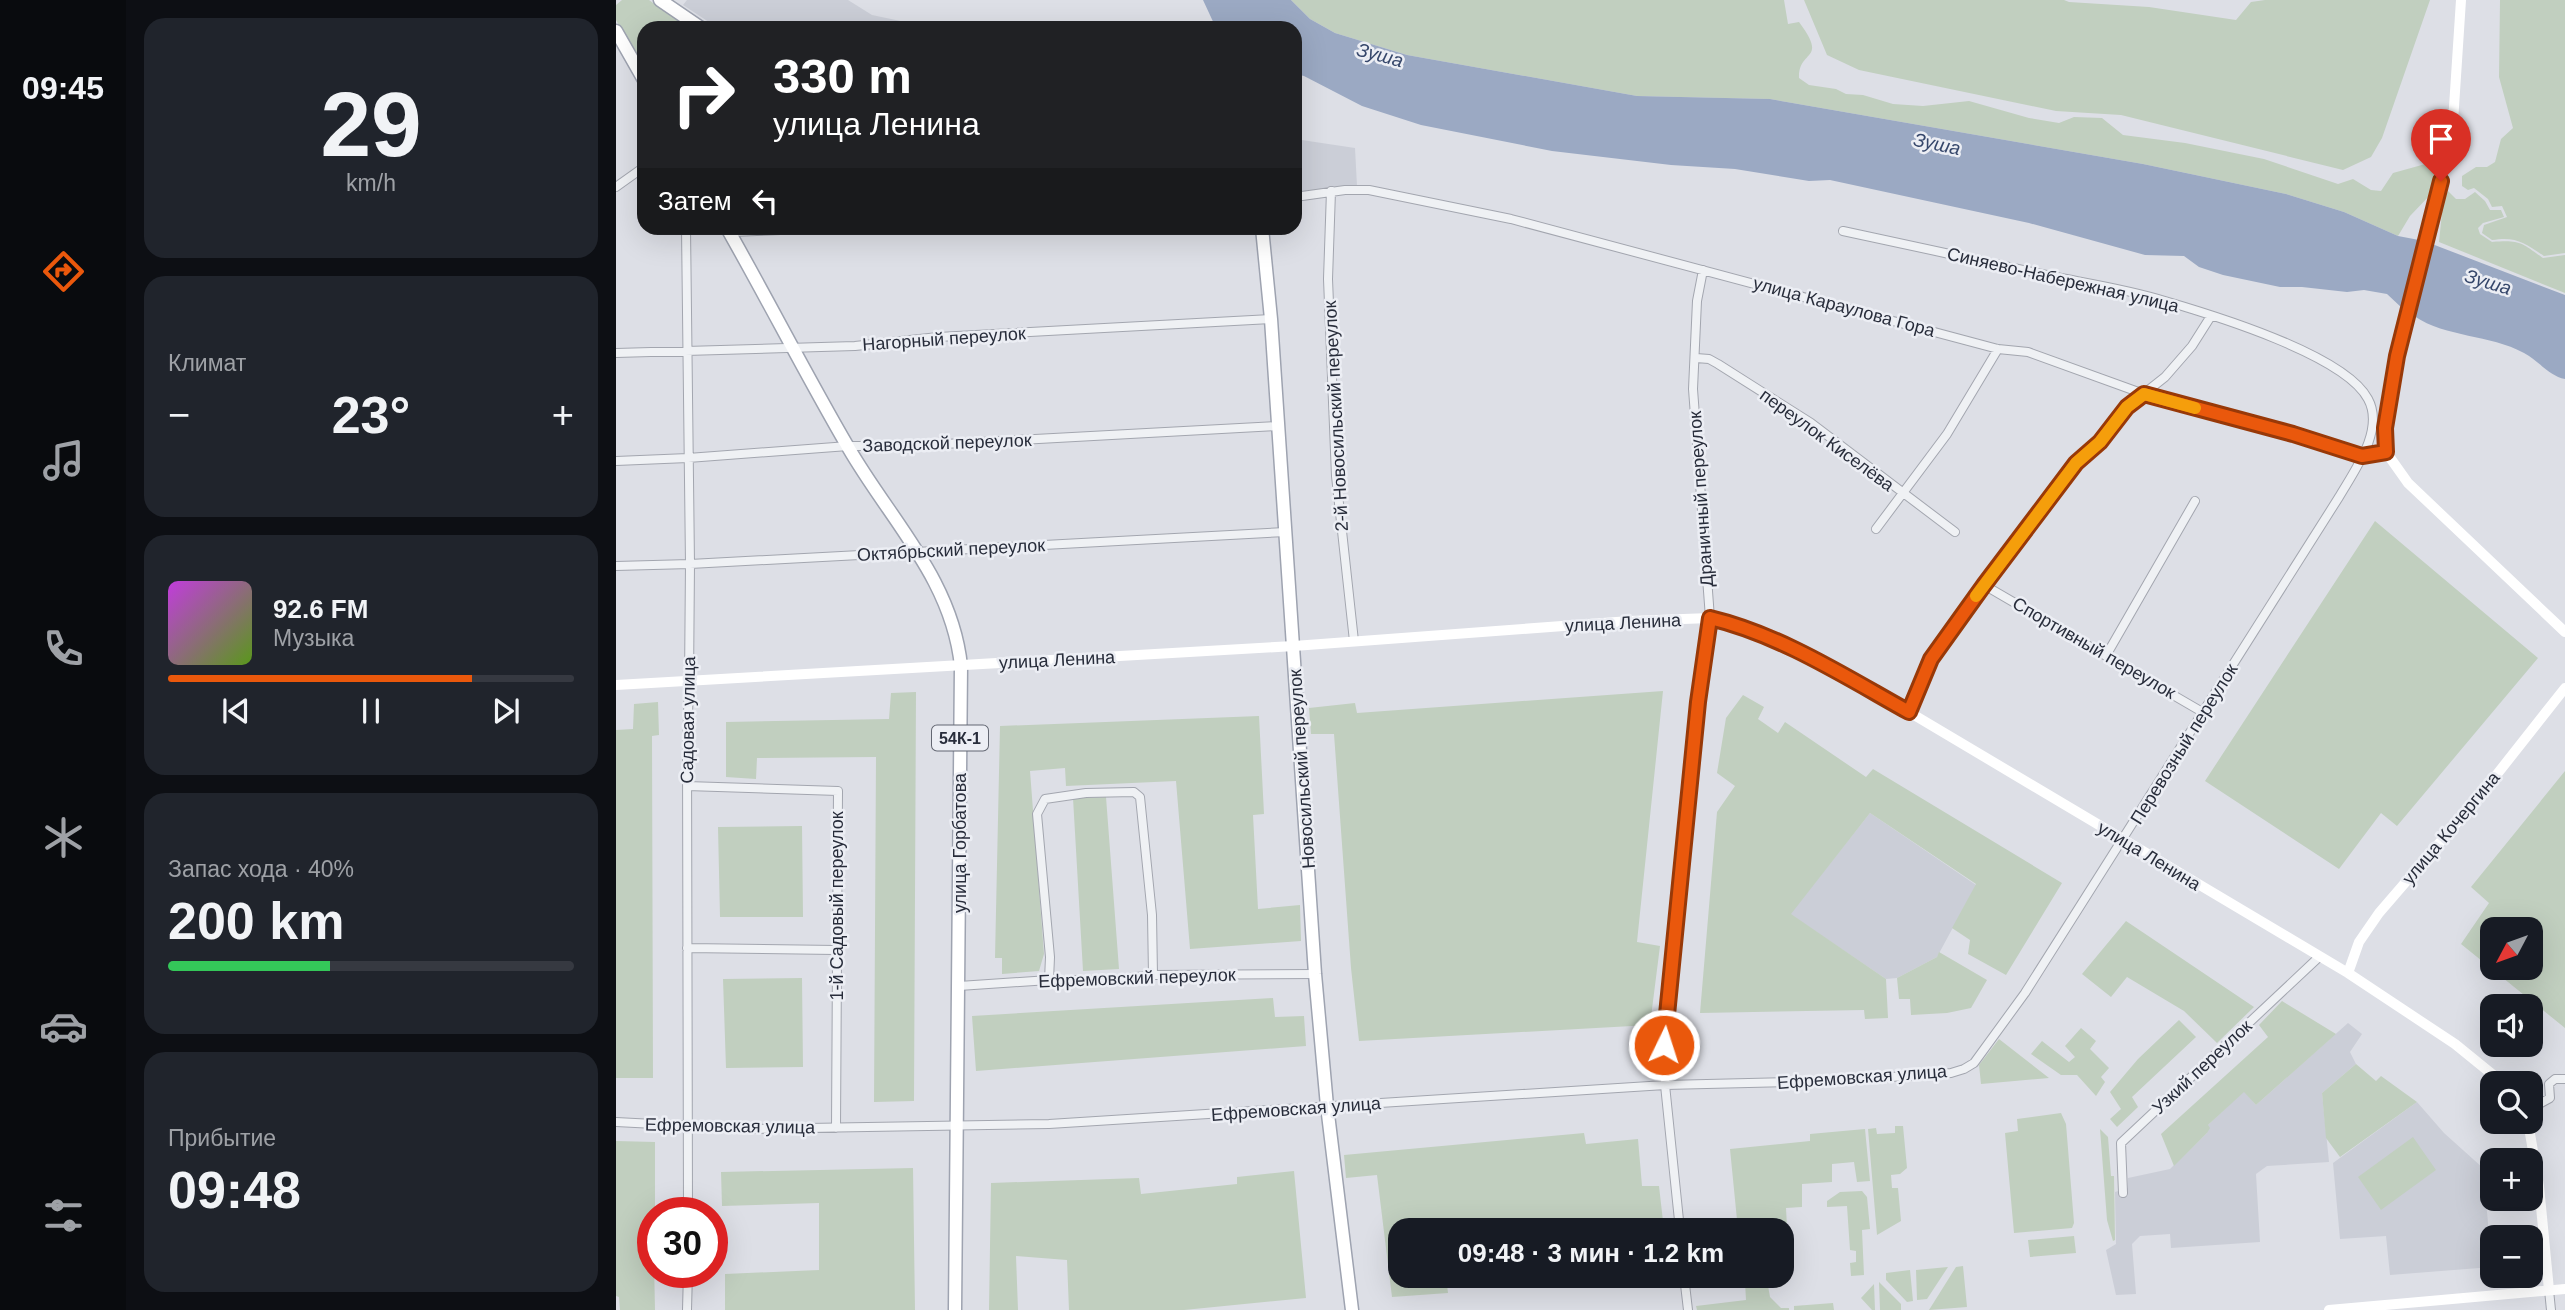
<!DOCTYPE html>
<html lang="ru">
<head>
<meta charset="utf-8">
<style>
  :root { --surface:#171b24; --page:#20242c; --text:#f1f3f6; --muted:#9ea1a6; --line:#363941; --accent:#ea580c }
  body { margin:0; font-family:Arial,sans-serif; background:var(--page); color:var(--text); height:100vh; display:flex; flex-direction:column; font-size:26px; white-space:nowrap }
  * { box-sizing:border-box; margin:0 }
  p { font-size:23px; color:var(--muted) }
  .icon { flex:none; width:38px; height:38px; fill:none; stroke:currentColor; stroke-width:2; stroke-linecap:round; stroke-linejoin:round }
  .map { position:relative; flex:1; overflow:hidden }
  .details { display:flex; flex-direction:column; gap:18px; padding:18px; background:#0d0f14; width:490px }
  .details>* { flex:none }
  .guide { position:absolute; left:21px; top:21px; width:665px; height:214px; border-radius:21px; box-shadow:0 7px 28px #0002; background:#202124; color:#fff; overflow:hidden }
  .needle { width:46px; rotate:229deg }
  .buttons { position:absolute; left:1864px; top:917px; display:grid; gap:14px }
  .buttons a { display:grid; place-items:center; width:63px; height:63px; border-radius:14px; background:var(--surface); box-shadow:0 7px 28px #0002; font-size:35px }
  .speed { position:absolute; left:21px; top:1197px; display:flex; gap:14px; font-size:35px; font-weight:700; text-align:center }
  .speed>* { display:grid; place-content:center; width:91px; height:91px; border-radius:50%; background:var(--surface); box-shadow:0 7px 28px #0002; line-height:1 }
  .speed .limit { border:10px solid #d22; background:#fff; color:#111 }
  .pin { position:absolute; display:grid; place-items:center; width:60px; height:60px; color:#fff; margin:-72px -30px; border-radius:50% 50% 50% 0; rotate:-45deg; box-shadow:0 0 7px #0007 }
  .pin .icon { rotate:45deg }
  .me { position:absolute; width:77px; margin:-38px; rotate:4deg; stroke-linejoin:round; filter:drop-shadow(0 0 5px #0008) }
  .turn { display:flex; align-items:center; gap:24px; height:147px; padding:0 21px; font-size:32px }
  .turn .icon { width:91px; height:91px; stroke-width:2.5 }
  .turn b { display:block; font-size:49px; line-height:60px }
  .then { display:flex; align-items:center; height:66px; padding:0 21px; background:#0003; gap:14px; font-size:26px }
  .big { font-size:52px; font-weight:700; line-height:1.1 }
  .details .card { flex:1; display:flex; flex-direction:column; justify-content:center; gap:10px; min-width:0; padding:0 24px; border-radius:21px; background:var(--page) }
  .details .dial { align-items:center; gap:0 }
  .dial b { font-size:91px; line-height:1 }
  .song { display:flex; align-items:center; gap:21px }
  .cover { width:84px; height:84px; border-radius:10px; background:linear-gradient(135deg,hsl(290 70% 55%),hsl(90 70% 35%)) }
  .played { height:7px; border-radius:4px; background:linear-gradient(90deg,var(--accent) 75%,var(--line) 75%) }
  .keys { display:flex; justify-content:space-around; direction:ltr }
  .heat { display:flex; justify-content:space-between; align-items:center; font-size:38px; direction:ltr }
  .charge { height:10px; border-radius:5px; background:linear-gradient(90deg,#34c759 40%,var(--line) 0) }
  .trip { position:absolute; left:772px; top:1218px; width:406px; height:70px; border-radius:21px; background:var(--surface); box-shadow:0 7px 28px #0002; font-weight:700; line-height:70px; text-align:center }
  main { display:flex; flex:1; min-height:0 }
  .menu { display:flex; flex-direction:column; width:126px; justify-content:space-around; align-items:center; background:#090b0e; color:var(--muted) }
  .menu .icon { width:49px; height:49px }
  .menu .current { color:var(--accent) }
  .menu b { font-size:32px; color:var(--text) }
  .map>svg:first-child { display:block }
</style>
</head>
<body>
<main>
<nav class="menu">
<b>09:45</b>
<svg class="icon current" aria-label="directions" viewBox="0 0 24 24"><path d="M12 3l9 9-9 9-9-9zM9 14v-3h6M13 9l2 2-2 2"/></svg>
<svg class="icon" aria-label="music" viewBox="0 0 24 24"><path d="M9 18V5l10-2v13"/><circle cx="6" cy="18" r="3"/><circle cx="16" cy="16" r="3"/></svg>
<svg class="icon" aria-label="phone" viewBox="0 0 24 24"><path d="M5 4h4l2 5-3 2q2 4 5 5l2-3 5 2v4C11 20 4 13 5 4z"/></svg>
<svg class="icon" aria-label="climate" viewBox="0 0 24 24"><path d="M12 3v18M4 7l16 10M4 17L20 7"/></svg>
<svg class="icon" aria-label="car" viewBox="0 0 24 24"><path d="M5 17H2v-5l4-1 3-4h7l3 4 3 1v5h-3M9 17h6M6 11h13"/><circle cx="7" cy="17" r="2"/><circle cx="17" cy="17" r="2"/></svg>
<svg class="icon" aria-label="filters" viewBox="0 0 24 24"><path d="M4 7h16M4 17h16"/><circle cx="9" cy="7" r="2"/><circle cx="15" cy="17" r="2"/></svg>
</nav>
<section class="details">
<div class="card dial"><b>29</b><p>km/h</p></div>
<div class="card"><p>Климат</p>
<div class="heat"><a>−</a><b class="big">23°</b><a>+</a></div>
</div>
<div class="card">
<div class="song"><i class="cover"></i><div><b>92.6 FM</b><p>Музыка</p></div></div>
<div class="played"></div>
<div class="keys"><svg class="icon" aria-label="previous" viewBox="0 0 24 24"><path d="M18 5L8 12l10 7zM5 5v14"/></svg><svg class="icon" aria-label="pause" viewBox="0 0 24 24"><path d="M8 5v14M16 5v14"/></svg><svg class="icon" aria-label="next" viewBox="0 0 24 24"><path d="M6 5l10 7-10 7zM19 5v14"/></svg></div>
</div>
<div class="card"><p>Запас хода · 40%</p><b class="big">200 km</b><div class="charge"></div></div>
<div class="card"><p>Прибытие</p><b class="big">09:48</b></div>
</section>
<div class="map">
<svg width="1949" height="1310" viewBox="0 0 1949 1310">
  <rect width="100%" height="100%" fill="#dddfe6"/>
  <!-- built -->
  <path fill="#cbced7" d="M71 0H232L256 15 318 28H102L67 5Z
    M679 139 739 148 741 186 679 192Z
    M1254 813 1360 885 1321 957 1281 978 1270 979 1174 914Z
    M1732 1023 1746 1034 1734 1052 1740 1064 1706 1093 1713 1162 1651 1166 1640 1174 1644 1242 1555 1248 1554 1234 1524 1236 1516 1244 1520 1294 1500 1295 1490 1250 1500 1244 1499 1192 1512 1188V1178L1554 1169 1591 1133 1592 1125 1628 1091 1640 1105Z
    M1801 1102 1828 1133 1867 1168 1876 1267 1774 1275 1770 1236 1724 1239 1717 1163Z"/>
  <!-- green -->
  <path fill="#c1cfbf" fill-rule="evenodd" d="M6 0H33L72 28H28V69L0 20V5Z
    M675 0H1168L1172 24 1183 22C1213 62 1182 49 1183 78L1193 85 1220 89 1230 94 1247 95 1277 104 1307 106 1353 101 1413 118 1443 123 1458 117 1486 118 1507 135 1569 143 1648 159 1722 184 1737 179 1755 190 1765 191 1777 173 1813 163 1818 140 1828 139 1827 159 1816 193 1794 216 1782 236 1728 212 1670 194 1527 164 1154 99 1021 96 791 55 719 33 694 19Z
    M1188 0H1448L1453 2 1533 7 1620 20 1635 2 1649 0H1814L1766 138 1755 157 1727 170 1505 115 1440 111 1243 70 1211 55Z
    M1884 0H1949V253L1928 256C1909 243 1900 236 1876 240L1866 233 1868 225 1891 217 1886 206 1876 207 1872 199 1858 188 1852 190 1846 186V176L1860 167H1871L1879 162 1885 139 1897 128 1883 77Z
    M1832 191 1840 199H1849L1859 192 1869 201 1874 210H1885L1888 217 1867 223 1862 228 1864 234 1876 242C1904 240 1904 242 1927 258L1949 255V293L1823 242 1827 203Z
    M1759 521 1922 658 1781 826 1765 813 1723 869 1589 781Z
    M1047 691 1021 942 1044 946 1034 1025 743 1041 735 968 718 734H695L693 708 739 703 741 713Z
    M300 692 298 1101 258 1102 260 757 141 758 140 779 110 777V722L273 719 275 693Z
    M1127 695 1148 707 1142 719 1162 733 1169 722 1250 777 1257 769 1446 883 1390 975 1352 954 1354 940 1336 928 1360 884 1254 813 1175 914 1270 979 1272 1018 1249 1019 1248 1010 1084 1013 1101 812 1119 786 1101 773 1110 718Z
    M42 702 43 735 36 736 37 1078H0V730L17 729 18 704Z
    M643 716 648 814 637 815 642 909 684 905 685 941 574 949 560 781 450 786 449 768 414 771 428 954 423 971 386 974V958H379L384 726Z
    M1949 771V1028L1845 944 1873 903 1855 887ZM1876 929H1914V968H1876Z
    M490 797 503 969 467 971 457 798Z
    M186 826 187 917H104L102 827Z
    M1510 921 1638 1007 1601 1043 1568 1011 1511 977 1495 997 1466 974Z
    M1323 952 1371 980 1355 1008 1331 1013 1295 1015 1294 999H1283L1281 978 1321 957Z
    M186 978 187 1067 110 1068 107 979Z
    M657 998 659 1017 688 1016 690 1046 360 1071 356 1016Z
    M1666 1001 1720 1034 1640 1105 1628 1092 1592 1125 1594 1128 1591 1133 1558 1166 1545 1134 1652 1037 1643 1025Z
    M1563 1020 1580 1037 1516 1097 1522 1107 1501 1127 1494 1119 1505 1109 1494 1092 1522 1059Z
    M1465 1028 1480 1041 1474 1049 1493 1068 1485 1077 1489 1082 1480 1096 1461 1075H1445L1415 1054 1426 1041 1453 1062 1459 1057 1449 1046Z
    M1383 1039 1433 1078 1365 1084 1363 1065Z
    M1740 1064 1760 1081 1765 1076 1801 1102 1724 1157 1710 1138 1706 1093Z
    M1445 1113 1450 1124 1458 1223 1456 1228 1398 1233 1389 1133 1402 1131 1401 1119Z
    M1279 1126H1287L1291 1168 1284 1174 1275 1175 1276 1188H1282L1285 1221 1261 1235 1252 1129 1260 1128 1261 1134 1279 1133Z
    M1249 1129 1254 1181 1241 1182 1238 1162 1216 1164V1182L1186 1184V1207L1170 1208 1173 1265 1166 1266V1230H1122L1114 1149 1194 1141V1134Z
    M1484 1129 1492 1137 1495 1176H1498L1499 1240 1497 1241 1491 1220Z
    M968 1133 970 1144 1022 1139 1026 1186H1043L1048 1230H856L855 1225 827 1230H784V1276H830L832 1293 776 1297 761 1175 730 1178 728 1155Z
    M1797 1137 1820 1170 1765 1210 1742 1177Z
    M0 1141 39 1142V1213H37L39 1310H4L3 1297 0 1296Z
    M297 1168 299 1310H109V1274L203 1270V1203L106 1206 105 1172Z
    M678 1171 690 1298 568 1310H453L451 1260 400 1256 402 1310H373L375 1183 523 1178 525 1194 621 1184V1177Z
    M1246 1191 1251 1197 1254 1229 1246 1230 1248 1275 1235 1276 1234 1263 1240 1262V1251L1234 1250 1231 1206 1211 1207V1201L1224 1192Z
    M1458 1236 1460 1253 1414 1257 1412 1240Z
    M1347 1266 1351 1307 1313 1310 1340 1267Z
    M1332 1267 1311 1299 1301 1300 1300 1270Z
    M1294 1270 1297 1301 1291 1302 1270 1280V1273Z
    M1151 1280 1154 1297 1165 1308H1173V1310H1081L1080 1306 1130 1300 1129 1282Z
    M1263 1282 1285 1304V1310H1264Z
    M1258 1284 1259 1310H1256L1245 1298Z
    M1217 1303 1218 1310H1178V1306Z"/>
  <!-- water -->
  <path fill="#9ba9c3" d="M587 0H675L694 19 719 33 791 55 1021 96 1154 99 1527 164 1670 194 1728 212 1782 236 1803 240 1786 308 1771 294 1748 290 1731 292 1686 287H1664L1607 275 1583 267 1568 256 1529 255 1413 223 1214 180 1193 181 1119 169 1055 165 936 151 805 125 746 106 688 76 679 74V28H600Z
    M1816 244 1949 295V379C1933 376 1922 360 1908 353 1873 334 1831 338 1798 316Z"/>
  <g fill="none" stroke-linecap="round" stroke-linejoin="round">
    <!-- street casing -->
    <g stroke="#a3a6af" stroke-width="10">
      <path id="street" d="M0 187 28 167
        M715 191 712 279 720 476 738 641
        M679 197 729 190H753L895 219 1382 349 1412 352 1528 394 1729 449 1746 456 1770 452
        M70 228 74 564 73 681 71 750 72 1213
        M114 232 214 228
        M0 353 239 346 322 337 655 319
        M1080 358 1093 359 1102 364 1195 423 1339 532
        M0 461 72 458 232 446H291L662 426
        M1260 529 1331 434 1382 349
        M0 566 74 564 670 532
        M1368 585 1588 713
        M1491 654 1579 501
        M1293 712 1315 658 1460 463 1484 442 1511 407 1549 377 1576 346 1595 316
        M71 786 222 791 220 1128
        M71 948 220 950
        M433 980 434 957 421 814 429 799 470 793 518 792 524 797 536 915 537 975
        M343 986 433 980H497L537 975 699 974
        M1914 1109 1934 1098 1933 1084 1939 1079H1949
        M0 1122 134 1129 433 1124 1049 1085 1214 1081 1335 1073 1348 1069 1358 1063 1409 993 1723 497C1738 471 1769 430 1752 399 1729 355 1597 315 1549 301 1514 290 1476 284 1440 277 1369 262 1298 246 1227 231
        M1507 1193 1505 1143 1703 957
        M1064 1230 1049 1085 1048 1045 1051 1004 1059 949 1082 702 1094 618 1077 389 1081 301 1087 270
        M1068 1276 1072 1310
        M1933 1290 1935 1310
        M71 1310 72 1272"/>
    </g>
    <!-- primary casing -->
    <g stroke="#9ea3b0" stroke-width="15">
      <path id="primary" d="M44 0 85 28
        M0 31 28 80
        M111 228C152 300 190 375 232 447 274 520 336 579 345 666L339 1310
        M646 228 655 319 699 974 711 1106 736 1310"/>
    </g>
    <!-- street -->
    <use href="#street" stroke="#eff1f4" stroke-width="8"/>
    <!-- secondary -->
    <path stroke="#fff" stroke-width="10" d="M1845 0 1837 122 1831 156 1781 356 1769 428 1770 452 1792 483 1949 632
      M0 685 678 646 1014 621 1094 618 1125 625 1150 637 1293 712 1732 973 1839 1044 1887 1083
      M1732 973 1743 942 1763 913 1863 797 1949 688
      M1912 1122 1923 1186 1933 1290
      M1713 1310 1949 1289"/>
    <!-- primary -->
    <use href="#primary" stroke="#fff" stroke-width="12"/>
  </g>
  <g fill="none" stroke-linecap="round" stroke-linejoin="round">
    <!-- route casing -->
    <g stroke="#983908" stroke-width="18">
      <path id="route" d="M1048 1045 1082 702 1094 618C1165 635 1230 677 1293 712L1315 659 1368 585 1460 463 1484 442 1511 407 1528 394 1677 434 1746 456 1770 452 1769 428 1781 356 1825 181"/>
    </g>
    <!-- route -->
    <use href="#route" stroke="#ea580c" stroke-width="12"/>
    <!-- slow -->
    <path stroke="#f59e0b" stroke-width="12" d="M1360 596 1460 463 1484 442 1511 407 1528 394 1579 408"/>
  </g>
  <g text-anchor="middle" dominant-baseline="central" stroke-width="5" stroke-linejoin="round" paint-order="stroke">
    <!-- shield labels -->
    <rect fill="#eceef4" stroke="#636772" stroke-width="2" x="316" y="725.5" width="56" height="25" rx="5"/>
    <g font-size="16" font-weight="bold" fill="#282d3b">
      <text x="344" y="738">54К-1</text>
    </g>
    <!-- street labels -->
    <g font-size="18" fill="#282d3b" stroke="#eceef4">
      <text transform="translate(1447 280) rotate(13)">Синяево-Набережная улица</text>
      <text transform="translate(1228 307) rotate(15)">улица Караулова Гора</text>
      <text transform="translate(328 339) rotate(-4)">Нагорный переулок</text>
      <text transform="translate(720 416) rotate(-93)">2-й Новосильский переулок</text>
      <text transform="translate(1211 440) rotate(36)">переулок Киселёва</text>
      <text transform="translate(331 443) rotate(-2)">Заводской переулок</text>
      <text transform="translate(1085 499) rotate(-94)">Драничный переулок</text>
      <text transform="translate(335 550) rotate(-3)">Октябрьский переулок</text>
      <text transform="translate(1007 623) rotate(-3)">улица Ленина</text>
      <text transform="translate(1478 648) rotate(30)">Спортивный переулок</text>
      <text transform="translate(441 660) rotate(-3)">улица Ленина</text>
      <text transform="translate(72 720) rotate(-89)">Садовая улица</text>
      <text transform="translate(1568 744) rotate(-58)">Перевозный переулок</text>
      <text transform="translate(686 769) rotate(-94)">Новосильский переулок</text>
      <text transform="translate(1835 828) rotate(-50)">улица Кочергина</text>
      <text transform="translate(344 843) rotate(-90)">улица Горбатова</text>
      <text transform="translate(1533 856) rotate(31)">улица Ленина</text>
      <text transform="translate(221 906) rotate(-90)">1-й Садовый переулок</text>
      <text transform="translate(521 978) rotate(-2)">Ефремовский переулок</text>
      <text transform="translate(1586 1067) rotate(-43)">Узкий переулок</text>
      <text transform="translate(1246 1077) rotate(-4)">Ефремовская улица</text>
      <text transform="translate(680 1109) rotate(-4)">Ефремовская улица</text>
      <text transform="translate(114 1126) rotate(1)">Ефремовская улица</text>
    </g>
    <!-- water labels -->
    <g font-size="19" font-style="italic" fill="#36476b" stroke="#eceef4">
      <text transform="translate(764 55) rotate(15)">Зуша</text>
      <text transform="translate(1321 144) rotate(12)">Зуша</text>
      <text transform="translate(1872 282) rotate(17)">Зуша</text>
    </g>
  </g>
</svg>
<div class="buttons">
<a><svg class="needle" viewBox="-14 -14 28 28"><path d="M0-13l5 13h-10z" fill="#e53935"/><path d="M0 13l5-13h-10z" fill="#9ea1a6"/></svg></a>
<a><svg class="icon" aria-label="sound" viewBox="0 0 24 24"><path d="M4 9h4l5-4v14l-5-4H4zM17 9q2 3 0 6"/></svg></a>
<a><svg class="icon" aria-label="search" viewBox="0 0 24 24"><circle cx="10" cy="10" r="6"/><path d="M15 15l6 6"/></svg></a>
<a>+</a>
<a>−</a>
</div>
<div class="speed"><div class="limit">30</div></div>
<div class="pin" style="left:1825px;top:181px;background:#d93025"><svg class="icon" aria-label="arrive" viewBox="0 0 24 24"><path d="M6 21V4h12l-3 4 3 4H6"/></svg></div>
<svg class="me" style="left:1048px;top:1045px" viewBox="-20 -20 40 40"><circle r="17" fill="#ea580c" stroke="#fff" stroke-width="3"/><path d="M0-11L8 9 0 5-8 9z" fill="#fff"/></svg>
<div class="trip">09:48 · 3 мин · 1.2 km</div>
<div class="guide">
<div class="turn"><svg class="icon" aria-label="right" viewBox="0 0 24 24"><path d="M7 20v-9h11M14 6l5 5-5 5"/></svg><div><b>330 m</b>улица Ленина</div></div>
<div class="then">Затем<svg class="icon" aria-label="left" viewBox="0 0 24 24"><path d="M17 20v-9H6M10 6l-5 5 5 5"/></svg></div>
</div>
</div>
</main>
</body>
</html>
